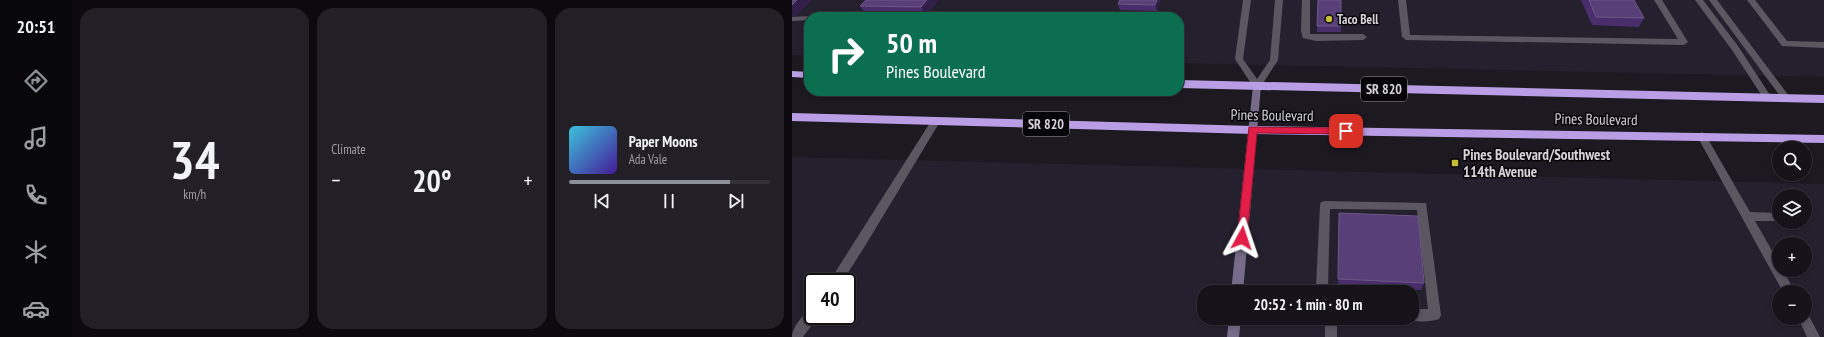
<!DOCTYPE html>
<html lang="en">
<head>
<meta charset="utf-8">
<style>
  :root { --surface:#151319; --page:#222026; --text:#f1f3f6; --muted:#9d9ea2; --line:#343238; --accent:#8c9099 }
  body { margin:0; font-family:"PT Sans Narrow",sans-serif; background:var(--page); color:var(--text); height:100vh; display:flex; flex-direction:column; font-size:15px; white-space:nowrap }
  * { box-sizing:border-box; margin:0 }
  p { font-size:13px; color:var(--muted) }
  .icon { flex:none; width:22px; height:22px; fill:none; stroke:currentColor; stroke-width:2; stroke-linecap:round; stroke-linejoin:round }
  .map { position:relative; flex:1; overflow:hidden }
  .side { display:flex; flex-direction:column; gap:8px; padding:8px; background:#0c0a0e; width:720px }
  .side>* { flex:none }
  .top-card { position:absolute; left:12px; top:12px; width:380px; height:84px; border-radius:16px; box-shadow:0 2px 6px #0003,0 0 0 1px var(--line); background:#0b6e4f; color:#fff; overflow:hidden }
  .fabs { position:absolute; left:980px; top:141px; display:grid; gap:8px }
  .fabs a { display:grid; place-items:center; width:40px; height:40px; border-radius:50%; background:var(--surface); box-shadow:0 2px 6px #0003,0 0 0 1px var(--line); font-size:20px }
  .speed { position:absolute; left:12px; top:273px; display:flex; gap:8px; font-size:20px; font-weight:700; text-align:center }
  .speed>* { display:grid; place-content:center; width:52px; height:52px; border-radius:50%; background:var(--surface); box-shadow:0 2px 6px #0003,0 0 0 1px var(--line); line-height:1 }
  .speed .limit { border:2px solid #111; border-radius:6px; background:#fff; color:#111 }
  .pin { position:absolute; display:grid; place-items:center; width:34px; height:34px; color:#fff; margin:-17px; border-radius:8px; box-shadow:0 2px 6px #0006 }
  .me { position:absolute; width:44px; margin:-22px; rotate:5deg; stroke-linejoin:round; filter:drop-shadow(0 0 3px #0008) }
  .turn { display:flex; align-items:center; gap:14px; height:84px; padding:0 16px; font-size:18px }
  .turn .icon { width:52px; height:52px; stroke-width:2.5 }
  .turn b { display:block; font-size:28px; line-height:34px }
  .big { font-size:30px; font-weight:700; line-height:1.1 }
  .side .card { flex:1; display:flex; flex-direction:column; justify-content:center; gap:6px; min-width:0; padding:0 14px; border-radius:16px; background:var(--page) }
  .side .dial { align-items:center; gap:0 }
  .dial b { font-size:52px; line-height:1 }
  .song { display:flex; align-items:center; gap:12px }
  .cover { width:48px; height:48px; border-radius:6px; background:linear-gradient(135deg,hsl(190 70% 55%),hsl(260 70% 35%)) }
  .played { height:4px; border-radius:2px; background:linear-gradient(90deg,var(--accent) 80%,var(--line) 80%) }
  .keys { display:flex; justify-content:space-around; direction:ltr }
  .heat { display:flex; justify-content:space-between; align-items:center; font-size:22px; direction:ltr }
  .side .tiles { flex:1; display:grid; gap:8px; grid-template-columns:repeat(3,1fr) }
  .trip { position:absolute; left:405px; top:285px; width:222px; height:40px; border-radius:16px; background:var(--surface); box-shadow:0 2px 6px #0003,0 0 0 1px var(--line); font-weight:700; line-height:40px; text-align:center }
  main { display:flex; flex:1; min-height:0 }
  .tabs { display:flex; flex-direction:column; width:72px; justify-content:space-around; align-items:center; background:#08080a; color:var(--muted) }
  .tabs .icon { width:28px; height:28px }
  .tabs .current { color:var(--accent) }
  .tabs b { font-size:18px; color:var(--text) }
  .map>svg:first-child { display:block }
</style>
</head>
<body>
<main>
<nav class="tabs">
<b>20:51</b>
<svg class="icon current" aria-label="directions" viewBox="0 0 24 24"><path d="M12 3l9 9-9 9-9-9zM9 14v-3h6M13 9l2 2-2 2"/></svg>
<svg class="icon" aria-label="music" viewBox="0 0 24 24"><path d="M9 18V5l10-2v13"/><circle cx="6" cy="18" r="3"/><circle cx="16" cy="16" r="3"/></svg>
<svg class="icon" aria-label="phone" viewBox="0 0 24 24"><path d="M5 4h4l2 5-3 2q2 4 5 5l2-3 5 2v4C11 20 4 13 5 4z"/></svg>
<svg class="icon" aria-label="climate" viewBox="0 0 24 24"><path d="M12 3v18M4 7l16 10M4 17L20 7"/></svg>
<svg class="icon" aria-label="car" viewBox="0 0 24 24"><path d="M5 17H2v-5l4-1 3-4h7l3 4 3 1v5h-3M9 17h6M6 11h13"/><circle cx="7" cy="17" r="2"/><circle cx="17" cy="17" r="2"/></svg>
</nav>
<section class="side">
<div class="tiles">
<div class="card dial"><b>34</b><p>km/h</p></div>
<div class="card"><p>Climate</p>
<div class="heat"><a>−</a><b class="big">20°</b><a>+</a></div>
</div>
<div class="card">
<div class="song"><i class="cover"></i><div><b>Paper Moons</b><p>Ada Vale</p></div></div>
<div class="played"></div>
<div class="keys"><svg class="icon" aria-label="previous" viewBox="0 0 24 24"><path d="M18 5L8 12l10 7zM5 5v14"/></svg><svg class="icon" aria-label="pause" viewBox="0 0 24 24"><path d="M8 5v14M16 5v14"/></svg><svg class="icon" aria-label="next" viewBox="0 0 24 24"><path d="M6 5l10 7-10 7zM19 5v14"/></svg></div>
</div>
</div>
</section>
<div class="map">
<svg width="1032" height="337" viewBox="0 0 1032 337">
  <rect width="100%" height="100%" fill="#1c1921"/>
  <!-- built -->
  <path fill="#25202e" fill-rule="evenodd" d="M0 0H1032V77L387 63V17H17V55H0Z
    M0 157 1032 184V337H0ZM987 196H1013V222H987ZM987 244H1013V270H987ZM21 282H55V316H21ZM412 292H620V318H412ZM987 292H1013V318H987Z"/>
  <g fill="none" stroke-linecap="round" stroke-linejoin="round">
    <!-- lane -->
    <path fill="#5a5761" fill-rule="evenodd" d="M510 0H518V34H571L575 37 571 40 524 41 511 38 509 31Z
      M606 0H614L618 35 886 39 862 0H870L896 42 892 45 614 40 610 37Z
      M903 0H911L946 46 978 95 979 97 978 99H972L940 50Z
      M917 0H925L997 96 998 98 997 100H991Z
      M955 0H963L995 41 1032 42V48L990 46Z
      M17 16 20 17H17V20L0 21V17Z
      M144 117 149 120 73 246 50 282H37L141 118Z
      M910 132 913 134 958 212 987 213V221H963L987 263V270H991L1003 292H991L905 136Z
      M533 201 634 203 649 315 647 319C639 322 622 323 615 318H620V309H636L625 210 538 209 536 287 538 292H526L524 287 528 205 529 202Z
      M21 308V316H26L25 318 11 337H0C0 328 12 312 21 308Z
      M1013 313 1016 314 1028 337H1015L1006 318H1013Z
      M533 318H545V337H533Z"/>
    <!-- street -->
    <path fill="#5a5761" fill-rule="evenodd" d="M451 0H459L451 59 465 79 478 60 483 0H491L486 60 468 88H462L443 59Z"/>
    <!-- secondary -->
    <path fill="#766c89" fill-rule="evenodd" d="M465 83 469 86 451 292H439L461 86Z
      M437 318H449L447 337H435Z"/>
    <!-- highway -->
    <path fill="#b99ee5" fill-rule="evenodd" d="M0 71 17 72V78L0 77Z
      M387 80 1032 95V103L387 88Z
      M0 113 461 126 1032 135V143L461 134 0 121Z"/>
  </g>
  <!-- wall -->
  <path fill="#4a2e6c" d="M74 0H146L134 16 75 15 68 6Z
    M328 0H368L365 11 328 10 326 4Z
    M526 0 549 26V32H525Z
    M789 0H842L852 18 847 27 800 25Z
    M547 213 632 283 629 290 546 286Z"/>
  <!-- shaded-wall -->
  <path fill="#311e49" d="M5 0H20L5 15 0 17V5Z
    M135 0H146L134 16 129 7Z
    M365 0H368L365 11 363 5Z"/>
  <!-- building -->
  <path fill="#593f78" stroke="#6c5787" d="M0 0H5L0 5Z
    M74 0H135L129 7 68 6Z
    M328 0H365L363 5 326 4Z
    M526 0H549V26H525Z
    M797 0H842L852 18 804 17Z
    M547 213 626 216 632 283 546 279Z"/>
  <!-- route -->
  <path fill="#e11d48" stroke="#92132f" d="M457 127 554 128 558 131 554 134 465 133 455 238 454 241H447L445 238Z"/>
  <!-- markers -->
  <g fill="#c6bc3c" stroke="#060508" stroke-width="1.5">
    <circle cx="537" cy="19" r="4"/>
    <rect x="659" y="159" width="8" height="8" rx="2"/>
  </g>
  <g text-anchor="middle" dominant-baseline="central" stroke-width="3" stroke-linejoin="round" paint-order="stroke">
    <!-- far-poi labels -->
    <g font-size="13" font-weight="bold" fill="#d6d4da" stroke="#060508" text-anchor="start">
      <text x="545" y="19">Taco Bell</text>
    </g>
    <!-- shield labels -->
    <g fill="#060508" stroke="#98969b" stroke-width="1">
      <rect x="569" y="77" width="46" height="24" rx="3"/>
      <rect x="231" y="112" width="46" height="24" rx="3"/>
    </g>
    <g font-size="14" font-weight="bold" fill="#d6d4da">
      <text x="592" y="89">SR 820</text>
      <text x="254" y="124">SR 820</text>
    </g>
    <!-- street labels -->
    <g font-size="15" fill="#d6d4da" stroke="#060508">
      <text transform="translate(480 115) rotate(1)">Pines Boulevard</text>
      <text transform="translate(804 119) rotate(1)">Pines Boulevard</text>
    </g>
    <!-- poi labels -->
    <g font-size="15" font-weight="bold" fill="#d6d4da" stroke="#060508" text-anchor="start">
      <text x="671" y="154">Pines Boulevard/Southwest<tspan x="671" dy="17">114th Avenue</tspan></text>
    </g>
  </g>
</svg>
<div class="fabs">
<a><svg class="icon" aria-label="search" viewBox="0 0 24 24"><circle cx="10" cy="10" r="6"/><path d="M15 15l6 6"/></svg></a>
<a><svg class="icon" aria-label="layers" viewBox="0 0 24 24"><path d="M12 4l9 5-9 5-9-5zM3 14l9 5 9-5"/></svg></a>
<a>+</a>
<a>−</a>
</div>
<div class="speed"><div class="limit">40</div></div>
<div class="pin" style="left:554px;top:131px;background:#d93025"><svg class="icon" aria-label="arrive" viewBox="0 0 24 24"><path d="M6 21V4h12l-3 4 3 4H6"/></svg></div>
<svg class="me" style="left:450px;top:238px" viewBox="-20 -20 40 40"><path d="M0-17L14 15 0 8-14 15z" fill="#e11d48" stroke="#fff" stroke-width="4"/></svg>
<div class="trip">20:52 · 1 min · 80 m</div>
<div class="top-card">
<div class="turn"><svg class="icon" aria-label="right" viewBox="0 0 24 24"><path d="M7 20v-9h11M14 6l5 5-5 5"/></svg><div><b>50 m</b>Pines Boulevard</div></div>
</div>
</div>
</main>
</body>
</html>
